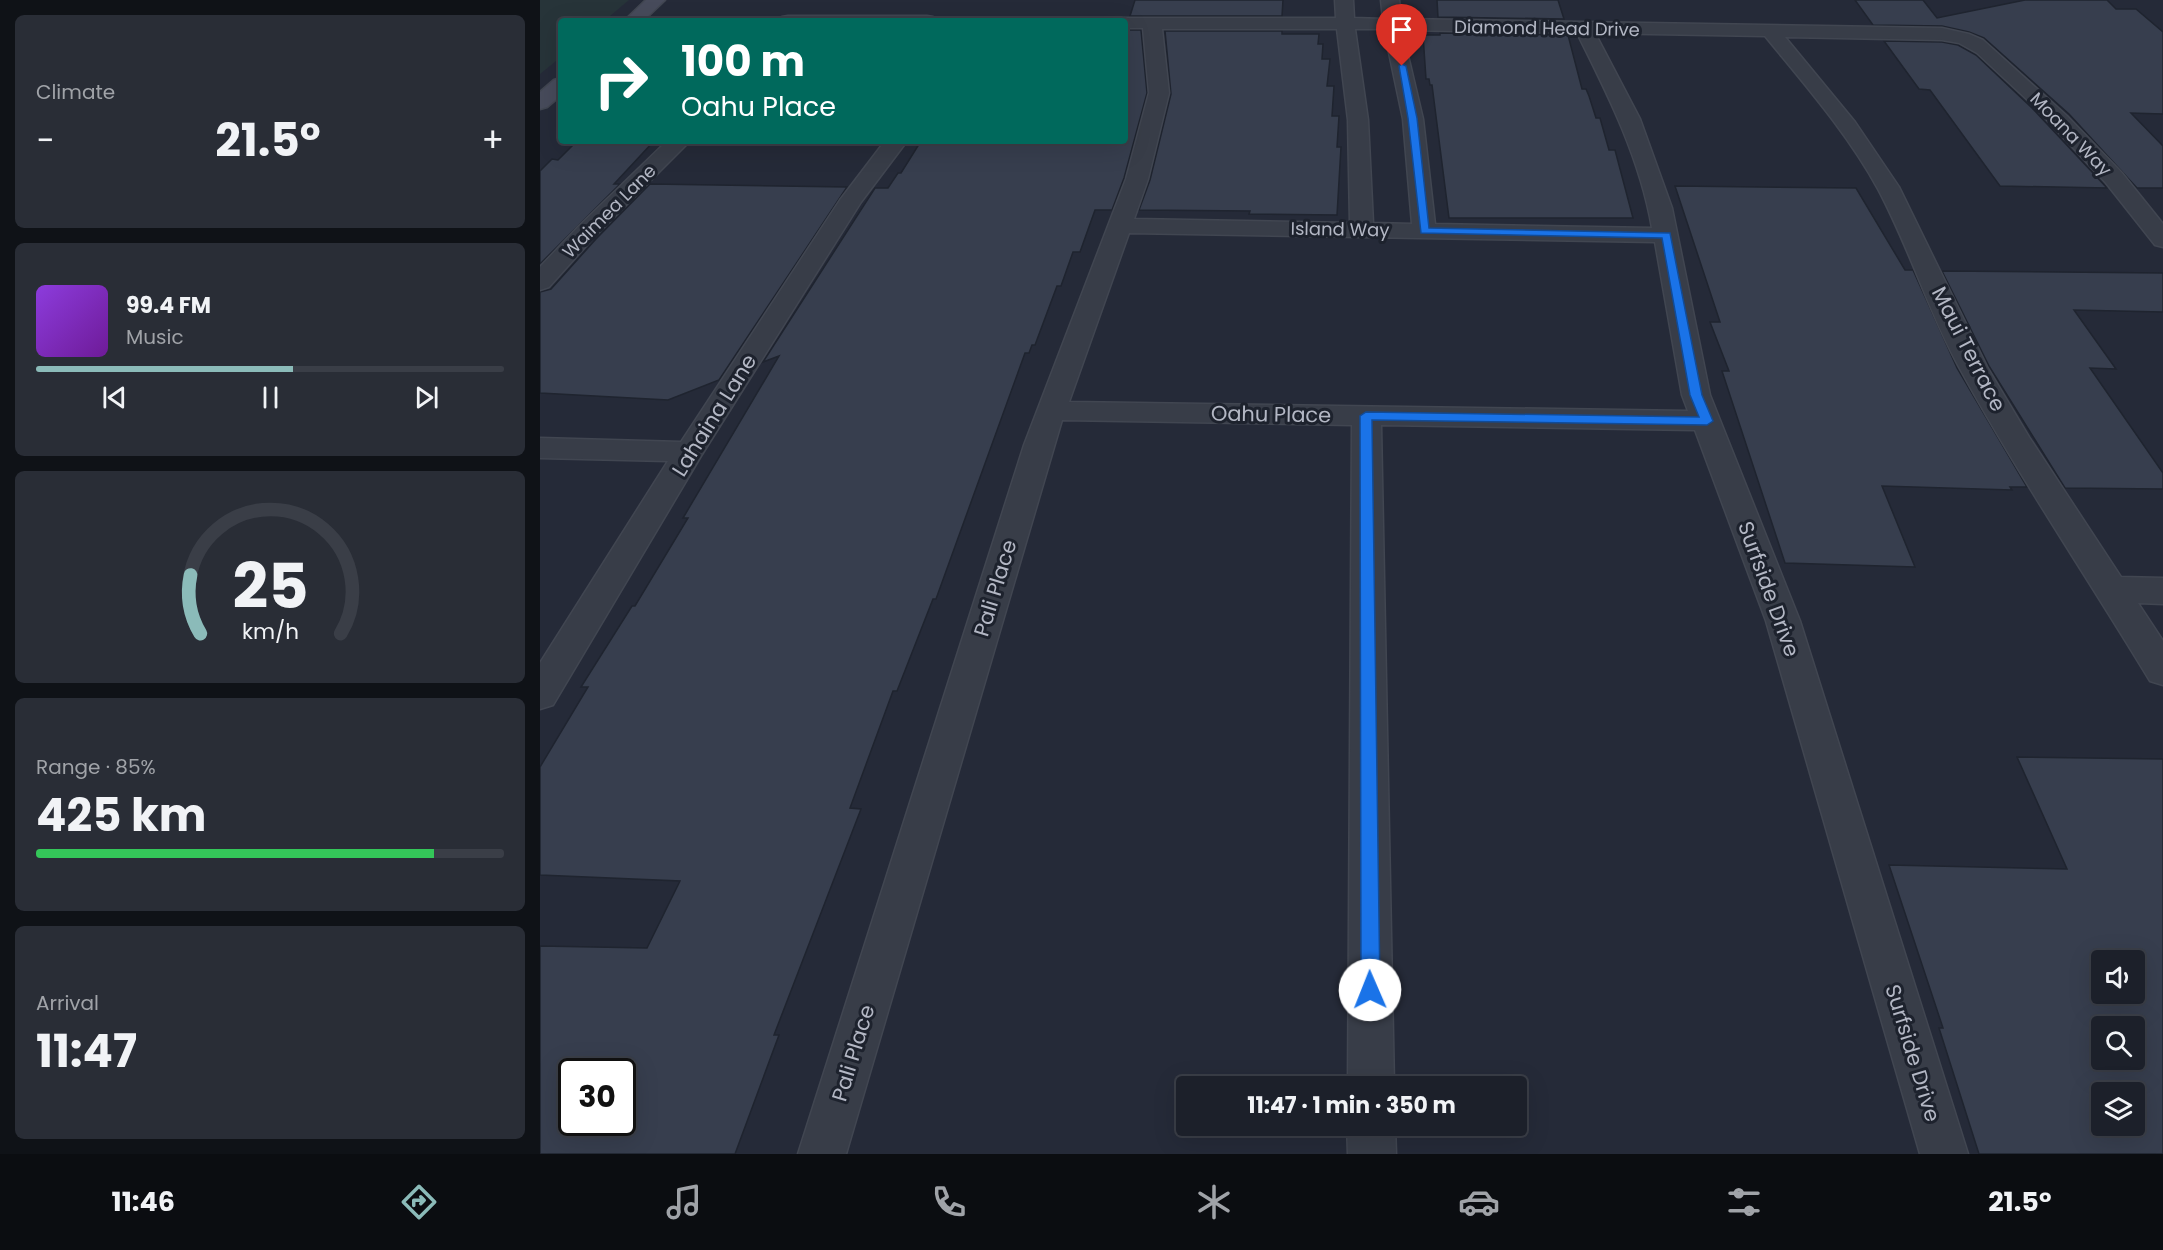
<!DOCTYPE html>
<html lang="en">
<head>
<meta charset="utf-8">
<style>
  :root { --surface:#1c202a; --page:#292d36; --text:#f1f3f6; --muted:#a0a3a8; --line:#3a3e47; --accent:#8bbbb9 }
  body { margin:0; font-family:Poppins,sans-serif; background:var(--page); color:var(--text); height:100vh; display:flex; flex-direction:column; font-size:22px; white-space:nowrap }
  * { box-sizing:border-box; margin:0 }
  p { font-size:20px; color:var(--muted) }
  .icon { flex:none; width:33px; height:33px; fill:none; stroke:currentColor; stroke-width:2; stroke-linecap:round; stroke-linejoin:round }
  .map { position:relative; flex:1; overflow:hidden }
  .sheet { display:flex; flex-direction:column; gap:15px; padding:15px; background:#0f1217; width:540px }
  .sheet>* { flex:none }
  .top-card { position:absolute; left:18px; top:18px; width:570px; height:126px; border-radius:6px; box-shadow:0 6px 24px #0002,0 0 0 2px var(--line); background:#00695c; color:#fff; overflow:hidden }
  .controls { position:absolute; left:1551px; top:950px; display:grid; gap:12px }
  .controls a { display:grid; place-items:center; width:54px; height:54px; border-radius:6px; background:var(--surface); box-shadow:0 6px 24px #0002,0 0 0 2px var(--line); font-size:30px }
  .speed { position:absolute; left:18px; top:1058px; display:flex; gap:12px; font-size:30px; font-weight:700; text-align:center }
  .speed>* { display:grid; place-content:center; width:78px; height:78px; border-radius:50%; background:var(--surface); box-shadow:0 6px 24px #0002,0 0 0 2px var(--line); line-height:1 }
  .speed .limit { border:3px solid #111; border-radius:9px; background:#fff; color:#111 }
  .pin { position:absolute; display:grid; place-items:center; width:51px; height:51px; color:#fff; margin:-62px -26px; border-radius:50% 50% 50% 0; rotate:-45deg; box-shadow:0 0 6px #0007 }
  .pin .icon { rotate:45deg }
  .me { position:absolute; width:66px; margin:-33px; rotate:359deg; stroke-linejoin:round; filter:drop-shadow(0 0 4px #0008) }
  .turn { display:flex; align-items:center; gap:21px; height:126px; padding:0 24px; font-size:27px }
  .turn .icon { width:78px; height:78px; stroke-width:2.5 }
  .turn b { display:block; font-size:42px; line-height:51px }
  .big { font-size:45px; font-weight:700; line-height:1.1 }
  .sheet .widget { flex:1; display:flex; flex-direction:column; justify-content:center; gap:9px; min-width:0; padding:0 21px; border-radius:9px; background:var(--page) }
  .sheet .dial { align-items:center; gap:0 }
  .dial svg { height:156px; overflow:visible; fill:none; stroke:var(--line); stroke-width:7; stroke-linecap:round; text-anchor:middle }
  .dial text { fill:var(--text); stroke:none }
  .song { display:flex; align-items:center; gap:18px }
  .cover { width:72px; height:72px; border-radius:9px; background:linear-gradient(135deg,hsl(270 70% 55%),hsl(280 70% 35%)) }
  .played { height:6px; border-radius:3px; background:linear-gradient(90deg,var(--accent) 55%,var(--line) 55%) }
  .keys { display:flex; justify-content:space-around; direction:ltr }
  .heat { display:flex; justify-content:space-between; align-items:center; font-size:33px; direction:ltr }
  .charge { height:9px; border-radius:4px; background:linear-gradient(90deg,#34c759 85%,var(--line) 0) }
  .trip { position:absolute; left:636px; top:1076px; width:351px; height:60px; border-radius:6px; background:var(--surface); box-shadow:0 6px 24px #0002,0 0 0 2px var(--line); font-weight:700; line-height:60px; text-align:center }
  .tabs { display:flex; height:96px; justify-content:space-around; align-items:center; background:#0b0d11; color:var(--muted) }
  .tabs .icon { width:42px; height:42px }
  .tabs .active { color:var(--accent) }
  .tabs b { font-size:27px; color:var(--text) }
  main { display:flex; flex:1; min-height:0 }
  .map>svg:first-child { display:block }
</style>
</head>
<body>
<main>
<section class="sheet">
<div class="widget"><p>Climate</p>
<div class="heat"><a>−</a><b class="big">21.5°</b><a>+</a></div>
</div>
<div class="widget">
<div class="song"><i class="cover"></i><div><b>99.4 FM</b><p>Music</p></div></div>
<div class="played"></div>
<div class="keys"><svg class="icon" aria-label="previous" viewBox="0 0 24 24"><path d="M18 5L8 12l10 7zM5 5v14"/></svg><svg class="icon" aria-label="pause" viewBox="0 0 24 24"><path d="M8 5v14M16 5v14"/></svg><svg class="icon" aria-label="next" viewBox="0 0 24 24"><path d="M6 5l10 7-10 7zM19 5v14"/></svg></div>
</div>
<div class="widget dial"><svg viewBox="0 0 100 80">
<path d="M14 69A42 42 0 1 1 86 69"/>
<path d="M14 69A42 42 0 0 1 9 39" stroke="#8bbbb9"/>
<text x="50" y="56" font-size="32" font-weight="700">25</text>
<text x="50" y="72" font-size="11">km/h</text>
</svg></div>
<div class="widget"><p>Range · 85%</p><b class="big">425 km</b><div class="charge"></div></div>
<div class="widget"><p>Arrival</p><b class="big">11:47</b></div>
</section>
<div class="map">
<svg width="1623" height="1154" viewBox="0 0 1623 1154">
  <rect width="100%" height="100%" fill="#252a38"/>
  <!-- green -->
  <path fill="#273439" d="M0 0H89L64 21H21V57L0 74Z"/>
  <!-- building -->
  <path fill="#373e4e" stroke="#1f242f" stroke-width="1.5" fill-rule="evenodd" d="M595 0H743L742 16H590Z
    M897 0H1018L1024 19 898 17Z
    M1315 0H1383L1397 18 1485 0H1567L1576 9H1596L1623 32V114L1591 113 1623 146V188H1597L1529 114 1444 38 1429 32 1402 26 1333 25Z
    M585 30H601L607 93 584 178 572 210H555L540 252H533L521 286H517L495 345H492L489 353H485L396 599H393L357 691H353L310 808 321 809 234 1035H239L195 1154H0V946L107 948 140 881 0 875V767L48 687H41L92 606H95L148 518H143L239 356 223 362 335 188H348L358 173H361L381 141H585ZM32 1071H82V1122H32Z
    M625 31H742V34H779L778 44H783L782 59H790L787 86H794L792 116H799L797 147H801L797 215 709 214 710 211 599 210 610 180 631 94Z
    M900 33 1028 35 1042 89H1046L1049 96 1056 118H1060L1069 150H1075L1093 218H909L892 85H890L889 79H886L883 35H900Z
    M1344 41 1402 42 1418 45 1436 55 1492 108 1567 188 1460 186 1390 90 1379 89Z
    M37 141H114L74 184H80L0 264V171L12 159 18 160Z
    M110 184 307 187 179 380 128 400 0 393V292L11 289 56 239Z
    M1135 186 1316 188 1365 270H1373L1417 368 1487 487H1470L1472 490 1342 486 1375 567 1245 563 1182 371H1189L1170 322H1180Z
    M1402 271 1623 273V312L1534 310 1576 369 1550 368 1623 473V489L1525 488 1449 366Z
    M1477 757 1623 759V1154H1439L1399 1028H1403L1349 865 1527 869ZM1562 960H1594V993H1562ZM1562 1026H1594V1059H1562ZM1562 1092H1594V1125H1562Z"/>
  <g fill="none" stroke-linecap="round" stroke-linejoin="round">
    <!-- street casing -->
    <g stroke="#414651" stroke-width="3">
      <path id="street" d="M795 0H813L814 18 843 19 841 0H859L861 19 1402 28 1429 34 1443 40 1527 116 1582 173 1623 224V247L1615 245 1566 183 1494 106 1437 53 1419 43 1402 40 1245 37 1315 122 1359 187 1447 367 1489 437 1581 577 1623 578V604L1598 603 1623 641V685L1610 681C1547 577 1478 475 1419 367 1388 310 1369 247 1338 189 1308 134 1265 85 1225 36L1055 33 1100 119 1132 208 1170 395 1260 621 1428 1154H1380L1226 621 1155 430 841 425 854 1086H808L812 425 522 420 306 1154H258L484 445 586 179 609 93 603 28H585V21H577L585 18H796ZM622 29H797L808 120 810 223 594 219 608 179 629 93ZM815 29H844L863 119 872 224 833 223 828 120ZM862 30 1037 33C1068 95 1100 158 1112 228L895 224 883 119ZM589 233 1115 242 1142 395 1148 411 529 402Z
        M248 16H387L393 17 396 21H239L242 17Z
        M127 141H150L54 237 9 287 0 290V267L38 227Z
        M345 141H367L321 202 161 456 13 705 0 709V663L128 461 0 458V438L141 442 300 200Z
        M807 1125H855L856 1154H808Z"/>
    </g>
    <!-- secondary casing -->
    <g stroke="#414651" stroke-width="3">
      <path id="secondary" d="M106 0H125L103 21H84Z
        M21 78V95L7 107 0 109V92L14 80Z"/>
    </g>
    <!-- street -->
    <use href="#street" fill="#383d48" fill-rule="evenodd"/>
    <!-- secondary -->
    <use href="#secondary" fill="#474b5b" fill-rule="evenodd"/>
  </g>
  <!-- route -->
  <path fill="#1a73e8" stroke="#114b97" stroke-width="1.5" d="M862 64 866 66 877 118 889 228 1130 233 1162 395 1173 421 1167 425 832 420 840 990 837 997 830 999 824 997 821 990 820 416 826 412 1159 417 1150 395 1122 238 881 233 868 118 859 66Z"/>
  <g text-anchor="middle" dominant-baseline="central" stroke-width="6" stroke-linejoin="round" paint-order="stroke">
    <!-- far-street labels -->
    <g font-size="18" fill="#b3b7c4" stroke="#1d222d">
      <text transform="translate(1007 28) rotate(1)">Diamond Head Drive</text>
      <text transform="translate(1531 134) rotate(46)">Moana Way</text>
      <text transform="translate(69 211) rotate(-45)">Waimea Lane</text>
      <text transform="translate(800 229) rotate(1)">Island Way</text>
    </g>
    <!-- street labels -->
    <g font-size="21" fill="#b3b7c4" stroke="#1d222d">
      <text transform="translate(1429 349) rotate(63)">Maui Terrace</text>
      <text transform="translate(731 414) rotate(1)">Oahu Place</text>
      <text transform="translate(174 415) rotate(-58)">Lahaina Lane</text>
      <text transform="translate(455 588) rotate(-73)">Pali Place</text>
      <text transform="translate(1229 589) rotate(70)">Surfside Drive</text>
      <text transform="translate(313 1053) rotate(-73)">Pali Place</text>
      <text transform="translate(1373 1053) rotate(73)">Surfside Drive</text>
    </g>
  </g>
</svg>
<div class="controls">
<a><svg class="icon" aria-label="sound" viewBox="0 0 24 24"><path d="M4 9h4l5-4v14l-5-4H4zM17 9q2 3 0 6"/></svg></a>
<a><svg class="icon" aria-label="search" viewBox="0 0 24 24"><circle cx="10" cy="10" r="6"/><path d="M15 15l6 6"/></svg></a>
<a><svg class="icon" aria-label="layers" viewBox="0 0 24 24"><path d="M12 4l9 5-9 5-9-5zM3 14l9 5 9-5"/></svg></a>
</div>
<div class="speed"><div class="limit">30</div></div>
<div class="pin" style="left:862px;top:66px;background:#d93025"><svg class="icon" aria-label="arrive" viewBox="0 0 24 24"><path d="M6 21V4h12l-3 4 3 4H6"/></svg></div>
<svg class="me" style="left:830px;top:990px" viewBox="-20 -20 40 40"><circle r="19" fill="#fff"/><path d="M0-13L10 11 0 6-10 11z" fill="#1a73e8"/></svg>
<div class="trip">11:47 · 1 min · 350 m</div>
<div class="top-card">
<div class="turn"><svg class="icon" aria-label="right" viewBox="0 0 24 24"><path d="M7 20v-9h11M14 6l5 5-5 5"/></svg><div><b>100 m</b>Oahu Place</div></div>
</div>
</div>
</main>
<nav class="tabs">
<b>11:46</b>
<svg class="icon active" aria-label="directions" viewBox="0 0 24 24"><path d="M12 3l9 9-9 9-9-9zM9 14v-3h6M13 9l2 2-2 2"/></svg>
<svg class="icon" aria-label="music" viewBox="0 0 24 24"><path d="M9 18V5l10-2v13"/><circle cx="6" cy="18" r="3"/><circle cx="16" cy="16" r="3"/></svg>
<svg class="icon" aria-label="phone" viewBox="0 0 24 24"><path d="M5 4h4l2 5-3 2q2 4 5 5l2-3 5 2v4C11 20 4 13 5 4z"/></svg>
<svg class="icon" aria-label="climate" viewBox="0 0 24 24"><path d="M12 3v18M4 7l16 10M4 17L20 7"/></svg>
<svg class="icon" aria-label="car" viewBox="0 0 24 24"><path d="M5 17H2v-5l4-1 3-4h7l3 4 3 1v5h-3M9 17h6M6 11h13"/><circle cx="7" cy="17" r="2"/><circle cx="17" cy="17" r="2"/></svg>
<svg class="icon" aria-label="filters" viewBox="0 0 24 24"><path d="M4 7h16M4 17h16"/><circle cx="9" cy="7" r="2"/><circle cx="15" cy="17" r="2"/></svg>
<b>21.5°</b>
</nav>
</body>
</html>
